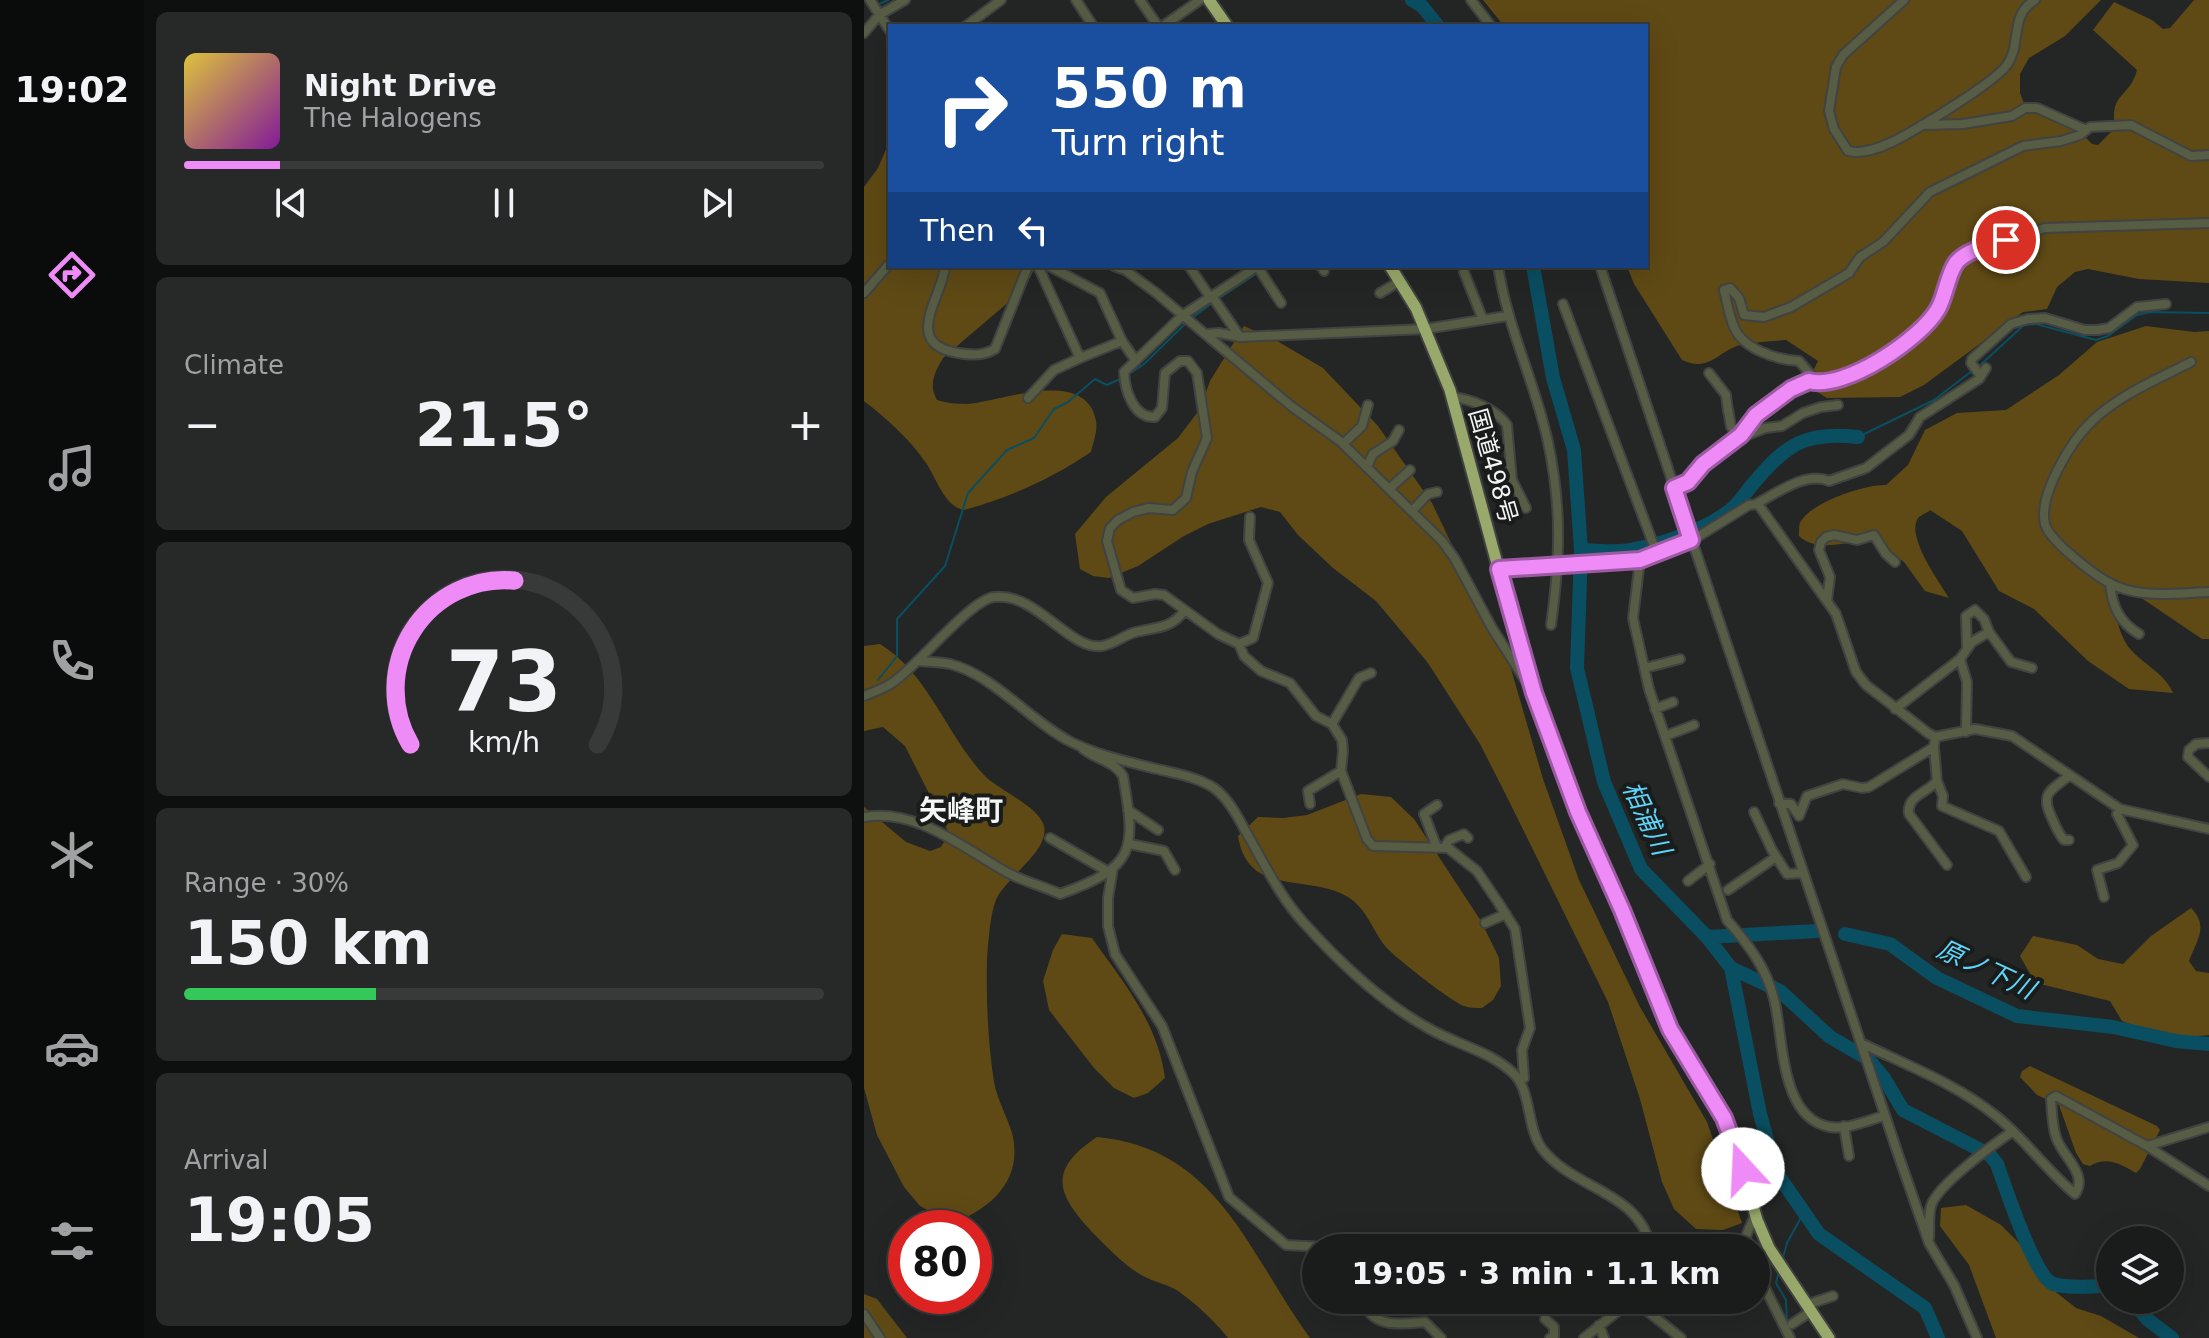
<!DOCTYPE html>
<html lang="en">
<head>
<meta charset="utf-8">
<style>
  :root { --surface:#1a1c1b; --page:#272928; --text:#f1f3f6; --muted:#9fa1a3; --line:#383a3a; --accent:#ef8bf7 }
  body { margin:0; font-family:"DejaVu Sans","Noto Sans JP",sans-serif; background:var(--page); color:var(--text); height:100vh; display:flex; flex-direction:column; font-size:30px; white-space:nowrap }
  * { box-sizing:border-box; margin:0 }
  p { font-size:26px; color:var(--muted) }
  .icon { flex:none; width:44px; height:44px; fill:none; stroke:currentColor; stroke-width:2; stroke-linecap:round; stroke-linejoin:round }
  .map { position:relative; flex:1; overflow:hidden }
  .sheet { display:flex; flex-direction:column; gap:12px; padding:12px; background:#0e0f0f; width:720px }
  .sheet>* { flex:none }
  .hud { position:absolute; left:24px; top:24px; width:760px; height:244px; border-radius:0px; box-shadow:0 8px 32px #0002,0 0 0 2px var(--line); background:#1a4fa0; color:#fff; overflow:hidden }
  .controls { position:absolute; left:1232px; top:1226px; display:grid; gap:16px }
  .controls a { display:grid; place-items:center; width:88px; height:88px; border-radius:50%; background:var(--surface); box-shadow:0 8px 32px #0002,0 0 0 2px var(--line); font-size:40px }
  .speed { position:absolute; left:24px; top:1210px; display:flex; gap:16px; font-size:40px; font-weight:700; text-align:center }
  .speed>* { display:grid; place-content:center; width:104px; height:104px; border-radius:50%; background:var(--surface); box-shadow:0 8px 32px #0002,0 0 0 2px var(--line); line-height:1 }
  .speed .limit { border:12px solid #d22; background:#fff; color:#111 }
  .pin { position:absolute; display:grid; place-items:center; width:68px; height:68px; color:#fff; margin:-34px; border:4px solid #fff; border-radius:50%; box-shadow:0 2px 8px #0007 }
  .me { position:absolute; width:88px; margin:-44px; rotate:340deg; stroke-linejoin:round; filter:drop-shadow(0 0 6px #0008) }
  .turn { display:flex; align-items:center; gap:28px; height:168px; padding:0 32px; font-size:36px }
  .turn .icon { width:104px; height:104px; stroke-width:2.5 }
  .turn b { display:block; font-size:56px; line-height:68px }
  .then { display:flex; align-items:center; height:76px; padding:0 32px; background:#0003; gap:16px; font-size:30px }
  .big { font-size:60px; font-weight:700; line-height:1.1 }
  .sheet .widget { flex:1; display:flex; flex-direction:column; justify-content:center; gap:12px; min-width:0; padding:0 28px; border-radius:12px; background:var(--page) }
  .sheet .dial { align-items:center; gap:0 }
  .dial svg { height:208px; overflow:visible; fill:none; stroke:var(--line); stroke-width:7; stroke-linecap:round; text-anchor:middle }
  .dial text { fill:var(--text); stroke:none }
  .song { display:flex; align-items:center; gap:24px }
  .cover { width:96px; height:96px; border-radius:12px; background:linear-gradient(135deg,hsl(50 70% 55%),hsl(290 70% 35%)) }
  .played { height:8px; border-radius:4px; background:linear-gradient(90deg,var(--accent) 15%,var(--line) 15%) }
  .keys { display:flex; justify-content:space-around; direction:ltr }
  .heat { display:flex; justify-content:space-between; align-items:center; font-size:44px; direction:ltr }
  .charge { height:12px; border-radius:6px; background:linear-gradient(90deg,#34c759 30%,var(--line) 0) }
  .trip { position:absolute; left:438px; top:1234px; width:468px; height:80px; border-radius:40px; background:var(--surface); box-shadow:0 8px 32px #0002,0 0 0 2px var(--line); font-weight:700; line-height:80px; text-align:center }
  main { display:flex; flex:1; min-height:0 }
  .tabs { display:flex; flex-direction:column; width:144px; justify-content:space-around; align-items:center; background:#0a0b0b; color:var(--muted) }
  .tabs .icon { width:56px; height:56px }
  .tabs .selected { color:var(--accent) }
  .tabs b { font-size:36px; color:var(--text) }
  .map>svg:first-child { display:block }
</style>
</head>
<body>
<main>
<nav class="tabs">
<b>19:02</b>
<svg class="icon selected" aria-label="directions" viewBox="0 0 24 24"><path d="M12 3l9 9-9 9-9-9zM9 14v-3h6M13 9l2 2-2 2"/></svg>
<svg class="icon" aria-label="music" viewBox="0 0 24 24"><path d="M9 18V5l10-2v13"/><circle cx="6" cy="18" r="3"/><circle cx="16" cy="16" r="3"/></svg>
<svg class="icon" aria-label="phone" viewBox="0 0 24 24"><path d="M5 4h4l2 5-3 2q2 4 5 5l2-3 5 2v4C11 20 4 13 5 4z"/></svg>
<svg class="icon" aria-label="climate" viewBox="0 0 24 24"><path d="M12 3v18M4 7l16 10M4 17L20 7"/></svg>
<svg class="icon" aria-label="car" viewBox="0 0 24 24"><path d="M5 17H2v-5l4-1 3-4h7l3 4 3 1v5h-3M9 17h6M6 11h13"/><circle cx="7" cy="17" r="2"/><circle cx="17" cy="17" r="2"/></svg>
<svg class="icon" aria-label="filters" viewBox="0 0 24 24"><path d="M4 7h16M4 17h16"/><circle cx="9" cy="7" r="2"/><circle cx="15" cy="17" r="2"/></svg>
</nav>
<section class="sheet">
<div class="widget">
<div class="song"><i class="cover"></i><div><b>Night Drive</b><p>The Halogens</p></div></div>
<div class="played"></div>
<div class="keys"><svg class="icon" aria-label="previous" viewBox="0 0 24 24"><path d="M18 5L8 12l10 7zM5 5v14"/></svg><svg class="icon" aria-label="pause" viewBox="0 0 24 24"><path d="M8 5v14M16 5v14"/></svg><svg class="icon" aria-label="next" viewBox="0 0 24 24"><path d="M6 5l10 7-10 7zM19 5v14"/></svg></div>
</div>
<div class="widget"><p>Climate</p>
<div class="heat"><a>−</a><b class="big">21.5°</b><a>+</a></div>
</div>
<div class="widget dial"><svg viewBox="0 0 100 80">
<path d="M14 69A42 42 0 1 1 86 69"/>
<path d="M14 69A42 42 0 0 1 54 6" stroke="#ef8bf7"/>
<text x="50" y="56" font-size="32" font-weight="700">73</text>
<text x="50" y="72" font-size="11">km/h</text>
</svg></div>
<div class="widget"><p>Range · 30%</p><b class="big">150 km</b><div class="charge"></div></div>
<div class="widget"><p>Arrival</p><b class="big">19:05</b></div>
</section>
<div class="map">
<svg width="1345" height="1338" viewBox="0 0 1345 1338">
  <rect width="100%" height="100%" fill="#232624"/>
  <!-- green -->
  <path fill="#5f4a15" d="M619 0H1237L1201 36 1165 58 1156 74V93L1161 106 1177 116 1212 128 1228 144 1234 145 1251 128C1245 92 1266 98 1273 70L1229 30 1250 2 1288 20 1299 29 1306 28 1330 0H1345V283L1275 279 1224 269 1211 272 1193 287 1183 309 1159 312 1060 385 1036 397 963 398 942 385 954 361 922 340C908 341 891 342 877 345 854 350 847 373 818 360L770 284 763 266H782V26H640Z
    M26 140V266H172L160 289 79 358C71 372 64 384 73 400 83 403 92 404 103 404 136 402 222 366 232 421 234 430 229 443 227 452 187 479 147 497 100 510 80 506 73 479 62 463 45 438 23 419 0 401V187L14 168Z
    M380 326 413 341 459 368 514 426 568 503 647 669 679 779 715 880 776 1007 843 1122 878 1223 859 1230 832 1229 810 1209 798 1182 776 1099 744 1002 641 793 616 744 564 663 512 601 469 568 434 535 416 512 397 507 344 524 320 536 274 566 245 578 229 576 216 569 211 534 242 497 314 438 336 409 346 381Z
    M1282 326 1330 332 1345 331V639H1338L1267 591 1255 592 1249 603C1253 619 1256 639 1268 651 1282 666 1301 674 1309 693L1265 689 1224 661 1170 609 1135 591 1098 531 1066 510C1066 511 1056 516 1055 517 1040 534 1075 581 1085 598L1061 591 1040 562 1007 539C983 542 953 553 935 536 935 534 935 524 936 523 945 503 1001 484 1022 485L1044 465 1061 430 1093 413 1142 410 1195 375 1233 342Z
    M16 644C65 674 82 735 121 776 135 790 175 807 180 826 186 851 140 879 132 900 126 914 124 946 123 960 122 1000 124 1043 130 1082 133 1099 143 1116 148 1133 160 1179 127 1210 87 1223L56 1206 40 1187 13 1135 0 1088V807L42 842 66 851 77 847 85 833 41 746 19 727 0 731V646Z
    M497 794 527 797 550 819 617 921 635 958 637 986 629 1000 618 1008C612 1008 605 1008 600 1006 588 1002 529 956 521 946 508 929 502 908 484 897 443 873 384 898 374 836L394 817 419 818 443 815Z
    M1327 908C1345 926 1333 940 1325 961L1332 971 1345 973V1035L1303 1039 1258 1021 1246 1001 1180 985 1169 979 1156 956 1169 936 1213 945 1234 959 1259 964 1287 936Z
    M198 934 228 938C259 982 294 1023 301 1078L284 1093 270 1098 250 1088 230 1068 185 1010 179 981 189 950Z
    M1166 1066 1293 1126 1296 1130 1276 1169 1272 1173C1256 1164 1243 1156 1226 1166L1219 1164 1212 1153 1195 1105 1173 1095 1156 1077 1158 1071Z
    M233 1137C354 1148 384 1253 446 1338H364C350 1320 332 1304 314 1291 303 1284 290 1282 279 1276 261 1266 247 1251 232 1236 195 1197 180 1172 233 1137Z
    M1102 1205 1137 1225 1155 1243 1193 1293 1212 1308 1237 1316 1275 1338H1132L1105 1265 1076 1226 1077 1208Z
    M0 1294 13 1299 43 1338H0Z"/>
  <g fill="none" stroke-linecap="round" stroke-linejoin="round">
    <!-- stream -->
    <path stroke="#0a4e61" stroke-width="2" d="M11 6 24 0
      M354 299 395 272
      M328 318 348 303
      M1113 368 1160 325 1172 324 1232 340 1244 336 1273 315 1286 312 1345 313
      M265 374 279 365 323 322
      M994 437 1070 400 1108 371
      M14 680 33 656V619L81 566 104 493 143 450 170 438 190 409 204 402 231 379 243 385 256 379
      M918 1261 923 1243 940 1212
      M915 1271 912 1283 922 1300 923 1325"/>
    <!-- river -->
    <path stroke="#0a4e61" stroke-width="14" d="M548 0 558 6 574 26
      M669 266 689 378 710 450 717 550 713 668 740 782 777 869 843 937 867 968 896 1114 912 1172 955 1234 1061 1308 1074 1338
      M717 550C733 550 751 553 767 550 799 544 838 531 864 512 874 505 881 493 889 484 922 444 942 431 994 437
      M981 934 1026 944 1073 978 1153 1016 1249 1027 1312 1041 1345 1044
      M843 937 953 931
      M867 968 916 991 966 1037 1004 1059 1020 1078 1039 1110 1126 1155 1133 1164C1141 1186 1170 1276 1189 1284 1201 1288 1233 1287 1246 1285
      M1268 1300 1283 1319 1308 1338"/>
    <!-- minor casing -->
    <g stroke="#404341" stroke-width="12">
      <path id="minor" d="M6 0 26 31
        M212 0 229 26
        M276 0 294 26
        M607 0 627 26
        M1040 0 979 55 972 67 965 111 970 129 984 151C997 154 1013 149 1026 143 1049 132 1130 83 1143 65 1158 44 1145 15 1171 0
        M102 26 137 0
        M299 26 336 0
        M0 33 15 15 41 0
        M1058 125 1099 124 1148 116 1161 108H1173L1222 130
        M81 266C80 294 36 344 94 353 108 355 119 356 131 349L164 266
        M185 266 236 293 258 341
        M250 266 261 270 291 292 427 406 476 441 578 541 591 559 628 628 665 686
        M325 266 346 297
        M393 266 417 303
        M457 266 460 271
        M601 266 600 272 619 320
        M634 266C643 327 671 382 684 442 698 508 696 559 687 625
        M736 266 1035 1157 1065 1243 1090 1285 1113 1338
        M0 293 26 263
        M516 293 536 281
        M348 296 376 337
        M699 304 793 554
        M343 334 355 333 376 337 561 329 643 316
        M216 358 258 341 272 361
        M1327 362C1294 379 1255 395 1228 421 1207 441 1174 495 1181 524 1186 542 1237 581 1254 587 1282 598 1315 593 1345 592
        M845 373 862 395 864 411
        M1116 375 1107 363 1108 359 1147 324 1164 319 1181 318 1221 330H1233L1245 328 1273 307 1302 304
        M945 381 947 375 935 361C913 360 879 349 870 327 865 316 863 302 860 290L866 288 875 298 880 315 900 317 927 307 985 273 996 257 1019 242 1066 192 1159 146 1197 141 1216 135 1226 127 1267 125 1327 156 1345 155
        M588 397C607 399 632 409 643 425L648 480 662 508
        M164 398 190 370 216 358 174 266
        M864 409 867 427 878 434
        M874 439 901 428 918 426 939 413 957 407 974 405
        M479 444 498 426 504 405
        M503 467 509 454 529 441 535 430
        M810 488 824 482 839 464 877 435 892 415 927 389 945 381 956 384 980 377 1004 366 1049 337 1073 311 1092 263 1111 250 1181 228 1345 223
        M525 489 546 470
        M892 504C913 493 942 471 965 481L1002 468 1045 435 1056 417 1115 379 1122 368
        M548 511 564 494 573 492
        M386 517 385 540 404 583 389 638 375 644 354 634 300 595 291 594 269 598 257 590 243 541 246 528 254 520 269 512 285 508 309 510 322 498 328 472 343 438 333 373 324 361H316L301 373 298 408 291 417C269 418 261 390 260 372L319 315 394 266
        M776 560 769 618 785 689 863 920C884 944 902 967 910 999 920 1037 915 1118 966 1127 983 1130 1004 1120 1020 1116
        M635 569 776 560 835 536 885 505 894 504 972 614 992 672 1002 685 1064 733 1071 737 1111 729 1148 736 1256 809 1345 829
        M1246 583C1248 606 1255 622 1275 634
        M963 600 966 577 955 550 957 542 962 537 970 535 993 540 1010 535 1022 554 1031 562
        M375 644 380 656 397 671 426 683 452 716 468 724 478 740 479 751 477 771 503 839 509 846 584 848 613 871 634 902 651 929 666 1028 658 1050 660 1078
        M1103 649 1102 616 1111 610 1120 619 1125 632
        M1096 659 1108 642 1125 632 1147 662 1168 668
        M56 661C65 662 76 662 86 664 130 675 167 722 207 742 233 755 265 762 293 769 313 774 333 777 350 788 364 798 374 817 382 832 400 863 416 897 440 923 476 963 517 1002 564 1028 591 1044 626 1051 649 1073 668 1090 662 1129 679 1150 711 1190 775 1191 787 1248
        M781 668 816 659
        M0 696C9 692 19 689 28 683 53 667 106 600 130 597 173 592 205 651 238 646 251 644 260 635 272 632 292 627 307 629 320 611
        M791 709 809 702
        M1031 709 1096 659 1103 682 1102 732
        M468 724 495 678 507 673
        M801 736 830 725
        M1345 743 1332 744 1325 750 1324 757 1345 777
        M1070 747 1073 781C1063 793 1042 796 1045 814L1083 865
        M1073 781 1079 796 1078 806 1135 831 1162 877
        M915 803 927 804 935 816 943 796 979 784 998 788 1005 787 1070 747 1071 737
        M446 804 444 791 477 771
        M264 810 294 830
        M890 812 908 850 923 874 939 873
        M0 817C54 808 100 849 144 873 161 882 179 886 196 894 272 867 272 850 259 776 249 759 229 760 216 746
        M186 838 243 871
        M1205 840H1200C1194 833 1191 825 1187 816 1176 792 1188 790 1206 775
        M266 844 300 851 311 870
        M573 848 560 814 573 805
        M580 848 585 840 600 834 604 838
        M249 868 244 898V926L251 954 298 1026 365 1197 422 1245 478 1248
        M824 881 846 864
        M864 890 912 857
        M1240 897 1233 870 1254 863 1269 845 1253 814 1256 809
        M621 923 642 914
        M997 1043C1042 1065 1093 1084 1132 1116 1161 1139 1183 1171 1211 1194 1225 1174 1197 1155 1192 1137 1188 1125 1188 1111 1187 1099L1192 1096 1283 1146 1345 1186
        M980 1126 985 1156
        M1283 1146 1345 1127
        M1065 1238C1066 1228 1064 1216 1067 1206 1073 1185 1130 1144 1149 1131
        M883 1248 882 1236 891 1215
        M892 1270 926 1338
        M500 1300C507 1329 537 1324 561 1322L577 1338
        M772 1302 817 1338
        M942 1305 969 1296
        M0 1314 16 1338
        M681 1319 690 1327V1336L686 1338
        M928 1324 946 1312
        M735 1325 740 1338
        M720 1338 763 1304 773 1300"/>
    </g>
    <!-- highway casing -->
    <g stroke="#404341" stroke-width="15">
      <path id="highway" d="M345 0 363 26
        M526 266 552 308 586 390 658 656 714 812 758 910 806 1029 860 1118 871 1142 893 1220 905 1248 965 1338"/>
    </g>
    <!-- minor -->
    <use href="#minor" stroke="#565d44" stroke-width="8"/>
    <!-- highway -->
    <use href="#highway" stroke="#99a96b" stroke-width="11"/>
  </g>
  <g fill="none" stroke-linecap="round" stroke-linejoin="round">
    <!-- route casing -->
    <g stroke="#9b5aa1" stroke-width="20">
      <path id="route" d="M879 1169 860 1118 806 1029 758 910 714 812 670 693 635 569 776 560 827 540 810 488 824 482 839 464 877 435 892 415 927 389 945 381C980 391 1057 339 1074 309 1082 295 1083 276 1092 263 1102 250 1127 245 1142 240"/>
    </g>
    <!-- route -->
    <use href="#route" stroke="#ef8bf7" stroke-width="14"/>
  </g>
  <g text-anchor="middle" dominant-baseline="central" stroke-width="8" stroke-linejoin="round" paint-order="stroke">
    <!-- street labels -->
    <g font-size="24" fill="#f3f6f4" stroke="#191c1a">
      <text transform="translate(629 466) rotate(74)">国道498号</text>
    </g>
    <!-- water labels -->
    <g font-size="26" font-style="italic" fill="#5fd4fa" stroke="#191c1a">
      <text transform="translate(783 818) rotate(65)">相浦川</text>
      <text transform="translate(1122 969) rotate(25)">原ノ下川</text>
    </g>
    <!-- quarter labels -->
    <g font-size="28" font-weight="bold" fill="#f3f6f4" stroke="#191c1a">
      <text x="97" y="810">矢峰町</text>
    </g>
  </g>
</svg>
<div class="controls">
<a><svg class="icon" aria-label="layers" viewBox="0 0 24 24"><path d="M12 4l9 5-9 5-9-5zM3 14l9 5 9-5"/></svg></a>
</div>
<div class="speed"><div class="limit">80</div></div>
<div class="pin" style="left:1142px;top:240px;background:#d93025"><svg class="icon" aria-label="arrive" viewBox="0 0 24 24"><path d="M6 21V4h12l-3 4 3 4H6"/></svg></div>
<svg class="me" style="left:879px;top:1169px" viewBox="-20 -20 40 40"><circle r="19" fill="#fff"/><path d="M0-13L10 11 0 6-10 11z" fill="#ef8bf7"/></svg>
<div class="trip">19:05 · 3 min · 1.1 km</div>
<div class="hud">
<div class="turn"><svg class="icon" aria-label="right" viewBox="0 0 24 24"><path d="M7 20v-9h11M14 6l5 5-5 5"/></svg><div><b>550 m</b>Turn right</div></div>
<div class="then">Then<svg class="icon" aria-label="left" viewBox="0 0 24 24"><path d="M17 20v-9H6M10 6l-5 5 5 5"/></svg></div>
</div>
</div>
</main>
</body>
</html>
